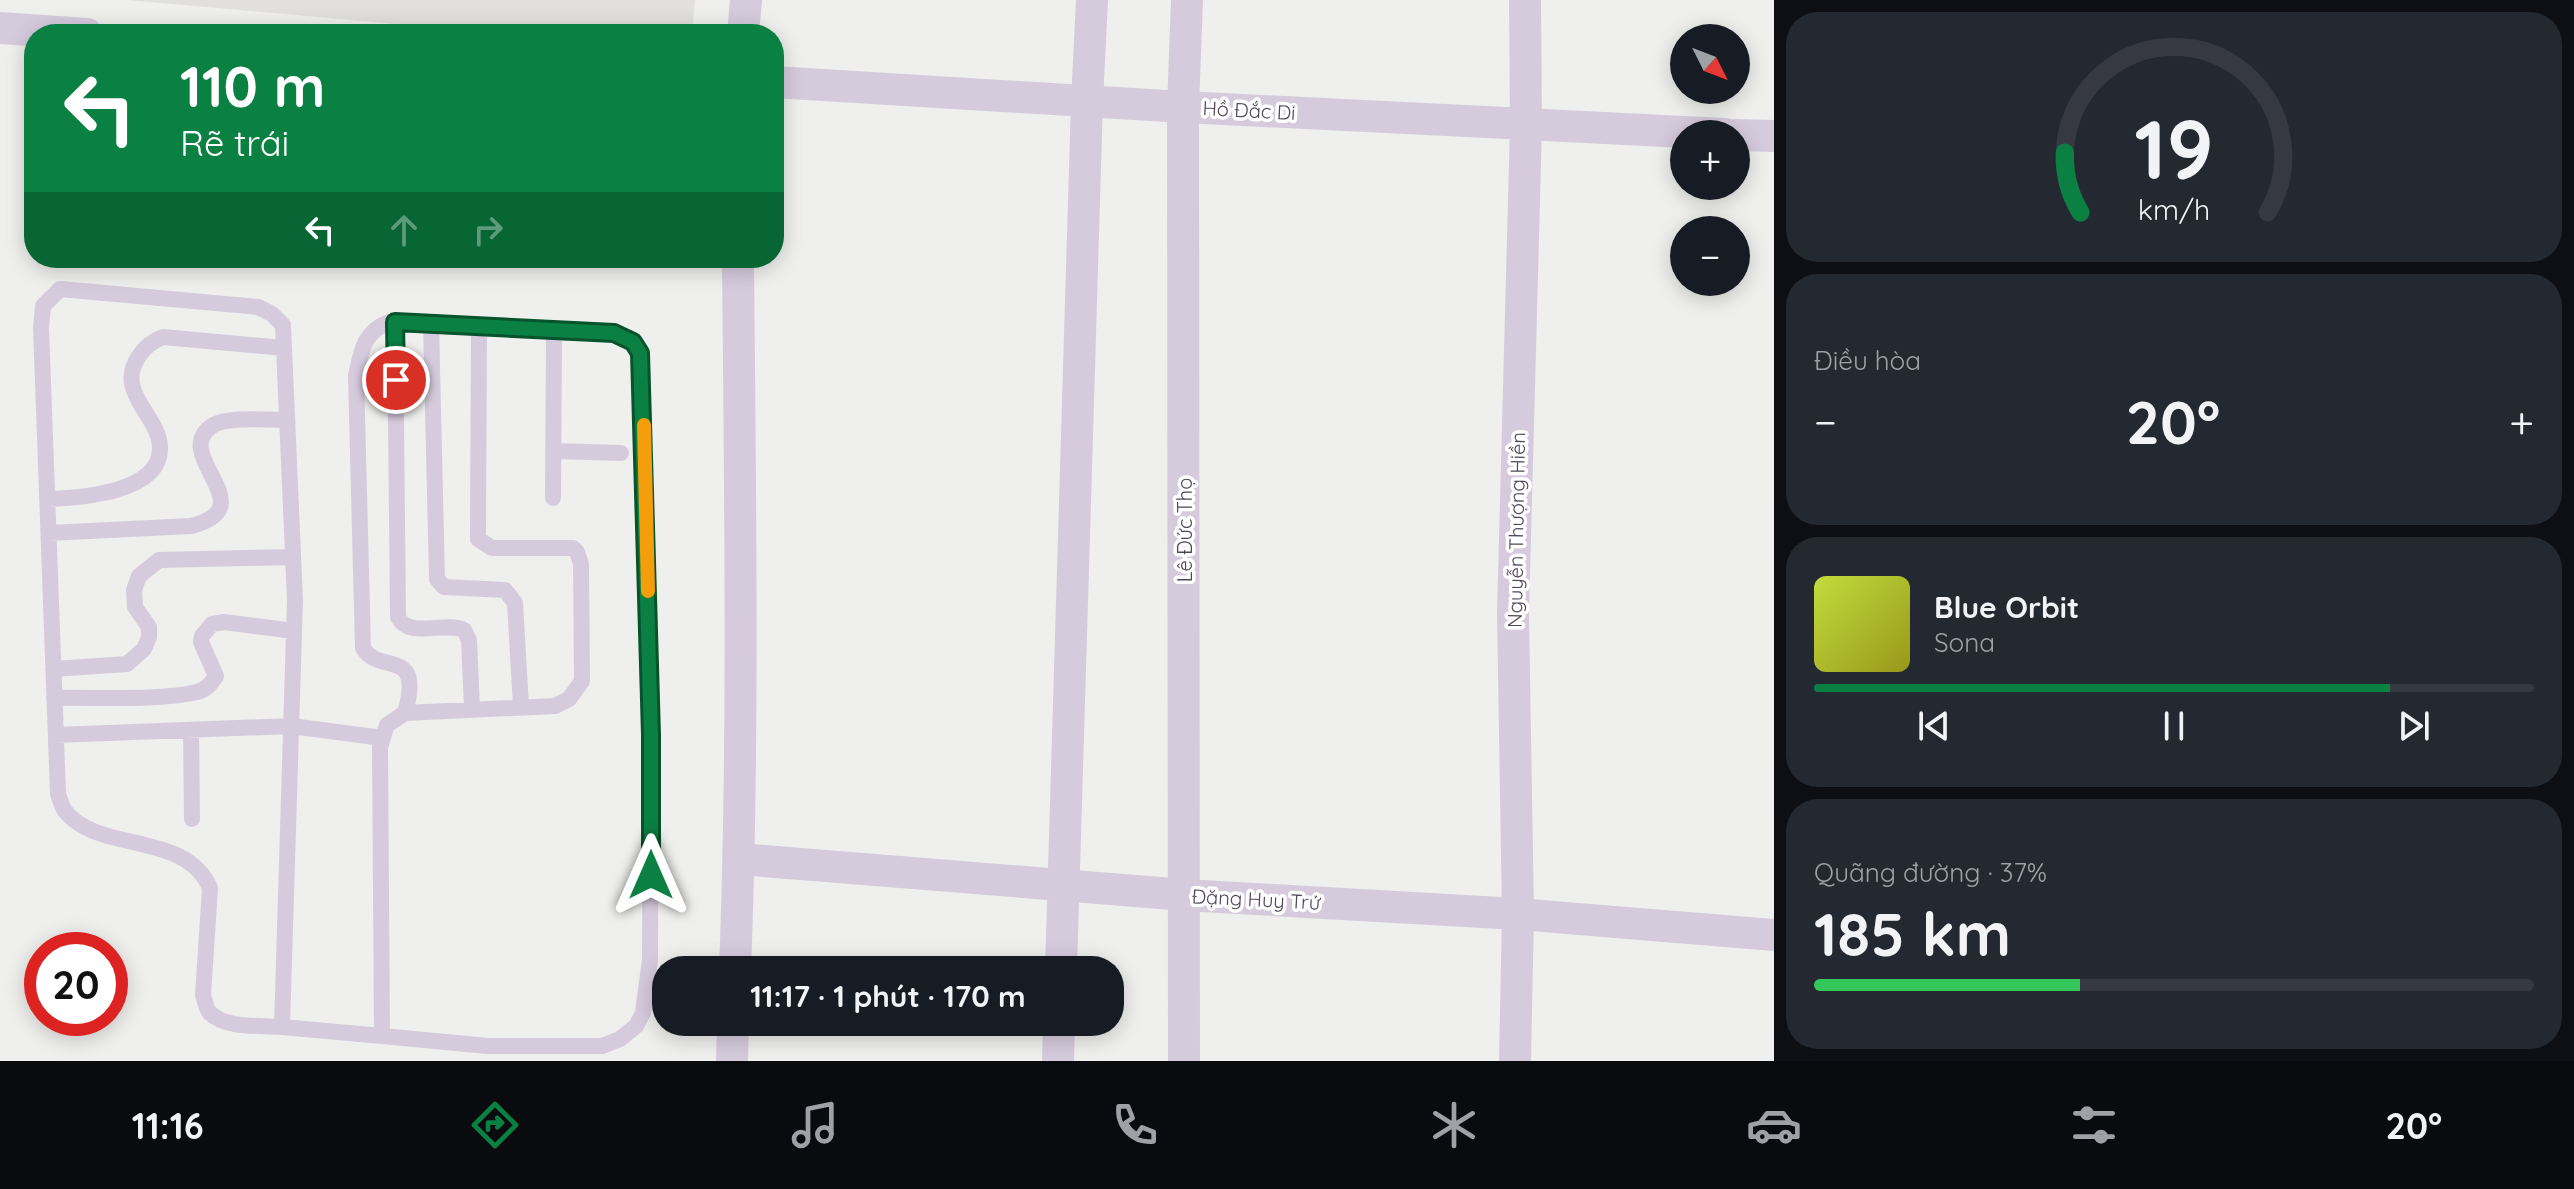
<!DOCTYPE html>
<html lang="vi">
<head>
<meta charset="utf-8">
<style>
  :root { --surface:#171b24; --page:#242831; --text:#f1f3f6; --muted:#9ea1a6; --line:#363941; --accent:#0b8043 }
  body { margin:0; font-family:Quicksand,sans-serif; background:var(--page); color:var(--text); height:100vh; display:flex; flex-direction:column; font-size:30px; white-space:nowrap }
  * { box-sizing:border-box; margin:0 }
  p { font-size:26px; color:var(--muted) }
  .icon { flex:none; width:44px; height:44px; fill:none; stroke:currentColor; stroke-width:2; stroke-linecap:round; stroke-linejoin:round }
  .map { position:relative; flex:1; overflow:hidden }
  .sheet { display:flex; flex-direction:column; gap:12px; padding:12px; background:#0d0f14; width:800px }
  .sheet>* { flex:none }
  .guide { position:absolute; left:24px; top:24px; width:760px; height:244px; border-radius:32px; box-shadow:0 4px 20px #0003; background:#0b8043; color:#fff; overflow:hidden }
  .needle { width:52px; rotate:132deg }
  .tools { position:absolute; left:1670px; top:24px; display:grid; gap:16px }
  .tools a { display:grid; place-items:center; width:80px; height:80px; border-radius:50%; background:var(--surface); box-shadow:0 4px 20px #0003; font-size:40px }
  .speed { position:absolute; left:24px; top:932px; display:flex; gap:16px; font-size:40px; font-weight:700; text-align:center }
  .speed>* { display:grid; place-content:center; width:104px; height:104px; border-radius:50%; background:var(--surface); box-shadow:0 4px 20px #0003; line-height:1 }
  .speed .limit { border:12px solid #d22; background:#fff; color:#111 }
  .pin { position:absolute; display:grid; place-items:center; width:68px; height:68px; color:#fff; margin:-34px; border:4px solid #fff; border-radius:50%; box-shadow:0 2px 8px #0007 }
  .me { position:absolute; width:88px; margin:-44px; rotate:0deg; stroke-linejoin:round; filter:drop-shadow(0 0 6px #0008) }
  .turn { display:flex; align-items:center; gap:28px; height:168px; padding:0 24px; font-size:36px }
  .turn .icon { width:104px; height:104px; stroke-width:2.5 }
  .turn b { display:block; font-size:56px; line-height:68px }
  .lanes { display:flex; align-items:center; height:76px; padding:0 24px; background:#0003; justify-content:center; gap:40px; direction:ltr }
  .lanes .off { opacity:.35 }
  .big { font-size:60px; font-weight:800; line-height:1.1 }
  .sheet .card { flex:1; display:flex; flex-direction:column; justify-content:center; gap:12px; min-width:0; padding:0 28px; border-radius:32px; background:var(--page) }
  .sheet .dial { align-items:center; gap:0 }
  .dial svg { height:208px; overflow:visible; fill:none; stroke:var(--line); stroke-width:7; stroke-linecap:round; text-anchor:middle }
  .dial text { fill:var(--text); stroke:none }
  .song { display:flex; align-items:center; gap:24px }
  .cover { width:96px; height:96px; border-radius:12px; background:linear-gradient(135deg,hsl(70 70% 55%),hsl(60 70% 35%)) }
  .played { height:8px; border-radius:4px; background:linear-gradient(90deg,var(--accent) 80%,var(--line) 80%) }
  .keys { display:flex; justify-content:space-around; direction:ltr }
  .heat { display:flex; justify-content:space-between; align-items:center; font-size:44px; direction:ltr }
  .charge { height:12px; border-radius:6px; background:linear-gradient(90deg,#34c759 37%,var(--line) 0) }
  .trip { position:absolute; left:652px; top:956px; width:472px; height:80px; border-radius:32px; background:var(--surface); box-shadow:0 4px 20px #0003; font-weight:800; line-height:80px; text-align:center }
  .tabs { display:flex; height:128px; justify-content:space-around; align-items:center; background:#090b0e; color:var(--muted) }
  .tabs .icon { width:56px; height:56px }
  .tabs .selected { color:var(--accent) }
  .tabs b { font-size:36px; color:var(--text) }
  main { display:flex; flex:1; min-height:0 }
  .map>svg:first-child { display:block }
</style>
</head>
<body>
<main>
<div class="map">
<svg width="1774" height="1061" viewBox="0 0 1774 1061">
  <rect width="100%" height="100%" fill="#eff0ed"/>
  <!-- education -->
  <path fill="#e1e0de" d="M127 0H695L692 34H507Z"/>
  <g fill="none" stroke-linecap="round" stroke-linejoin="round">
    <!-- lane -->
    <path stroke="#d6cbdd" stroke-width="16" d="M60 289 258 307 272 314 283 325 295 600 282 1027C261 1025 226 1029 210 1013 206 1009 205 1001 203 995L210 888C185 830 99 854 65 811 62 807 60 799 58 794L41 328 43 306Z
      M389 322 614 333 633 342 640 353 651 735 650 959 643 1013 636 1026 620 1039 602 1046H488L382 1036 380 747 387 725 405 713C424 645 379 676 363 648L356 376C361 352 363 332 389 322Z
      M395 322 398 617C408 639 445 621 464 630L469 640 472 709
      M431 324 437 579 444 587 505 590 515 603 521 707
      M553 451 621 453
      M553 498 554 330
      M47 499C79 498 162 493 160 447 159 415 114 392 139 356 145 347 152 341 163 337L284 348
      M49 533 191 526C267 507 169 455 212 426 226 416 270 420 287 420
      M53 669 127 664 144 649 149 637V627L135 607 134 590 139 576 159 560 293 557
      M54 698C96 697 158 701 197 692 206 690 211 684 216 676L201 642 202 636 212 624 224 622 294 631
      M405 713 555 706 569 699 582 681 581 564 577 552 573 548H492L478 539 479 326
      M191 730 192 819
      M56 735 291 726 383 738
      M282 1027 382 1036"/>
    <!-- street -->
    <path stroke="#d6cbdd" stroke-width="32" d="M0 28 87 34
      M743 34 746 0
      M774 82 1183 107 1725 134
      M1736 135 1774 136
      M739 859 1185 895 1518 914 1774 935
      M735 970C744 733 740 495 738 258
      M1061 970 1087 101 1092 0
      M732 1061 733 1022
      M1058 1061 1059 1022
      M1184 1061 1183 107 1187 0
      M1515 1061 1518 914 1513 613 1526 125 1525 0"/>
  </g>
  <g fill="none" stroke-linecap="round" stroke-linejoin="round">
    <!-- route casing -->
    <g stroke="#07532c" stroke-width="20">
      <path id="route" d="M396 380 395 322 614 333 633 342 640 353 651 735V875"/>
    </g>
    <!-- route -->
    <use href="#route" stroke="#0b8043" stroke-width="14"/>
    <!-- slow -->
    <path stroke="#f59e0b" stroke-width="14" d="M644 425 648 591"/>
  </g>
  <g text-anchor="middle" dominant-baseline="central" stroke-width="7" stroke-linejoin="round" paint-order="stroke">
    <!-- street labels -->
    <g font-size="20" fill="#524659" stroke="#fff">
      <text transform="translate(1249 110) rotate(3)">Hồ Đắc Di</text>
      <text transform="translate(1184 530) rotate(-90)">Lê Đức Thọ</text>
      <text transform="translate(1516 530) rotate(-89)">Nguyễn Thượng Hiền</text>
      <text transform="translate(1256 899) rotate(3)">Đặng Huy Trứ</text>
    </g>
  </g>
</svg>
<div class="tools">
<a><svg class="needle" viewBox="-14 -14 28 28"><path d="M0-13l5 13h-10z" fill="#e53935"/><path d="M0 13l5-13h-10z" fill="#9ea1a6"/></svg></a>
<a>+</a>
<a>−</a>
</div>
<div class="speed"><div class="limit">20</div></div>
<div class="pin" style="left:396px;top:380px;background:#d93025"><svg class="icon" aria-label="arrive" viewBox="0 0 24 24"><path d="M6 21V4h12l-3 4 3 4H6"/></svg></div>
<svg class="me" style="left:651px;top:875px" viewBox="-20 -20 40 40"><path d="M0-17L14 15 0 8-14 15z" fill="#0b8043" stroke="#fff" stroke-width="4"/></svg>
<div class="trip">11:17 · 1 phút · 170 m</div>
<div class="guide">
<div class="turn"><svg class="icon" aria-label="left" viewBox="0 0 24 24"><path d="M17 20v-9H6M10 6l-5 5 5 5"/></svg><div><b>110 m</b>Rẽ trái</div></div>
<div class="lanes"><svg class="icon" aria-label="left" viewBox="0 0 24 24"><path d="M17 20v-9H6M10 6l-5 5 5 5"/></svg><svg class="icon off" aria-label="ahead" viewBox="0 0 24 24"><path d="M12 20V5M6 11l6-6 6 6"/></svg><svg class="icon off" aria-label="right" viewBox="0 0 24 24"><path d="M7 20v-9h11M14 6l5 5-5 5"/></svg></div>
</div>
</div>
<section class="sheet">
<div class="card dial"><svg viewBox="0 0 100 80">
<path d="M14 69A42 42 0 1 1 86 69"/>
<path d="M14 69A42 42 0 0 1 8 46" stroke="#0b8043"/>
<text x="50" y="56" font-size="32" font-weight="700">19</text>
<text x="50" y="72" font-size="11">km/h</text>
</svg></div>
<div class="card"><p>Điều hòa</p>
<div class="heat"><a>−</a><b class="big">20°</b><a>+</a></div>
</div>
<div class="card">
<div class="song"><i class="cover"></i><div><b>Blue Orbit</b><p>Sona</p></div></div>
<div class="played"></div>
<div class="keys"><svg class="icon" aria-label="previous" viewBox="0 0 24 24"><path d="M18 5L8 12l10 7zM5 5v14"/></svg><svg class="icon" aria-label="pause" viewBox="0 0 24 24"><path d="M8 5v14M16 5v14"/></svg><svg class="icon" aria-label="next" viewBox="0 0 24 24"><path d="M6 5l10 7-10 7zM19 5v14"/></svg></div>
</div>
<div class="card"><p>Quãng đường · 37%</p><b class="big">185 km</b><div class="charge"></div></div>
</section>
</main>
<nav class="tabs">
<b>11:16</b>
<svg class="icon selected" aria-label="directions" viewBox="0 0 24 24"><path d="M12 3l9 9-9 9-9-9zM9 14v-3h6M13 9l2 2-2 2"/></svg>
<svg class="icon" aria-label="music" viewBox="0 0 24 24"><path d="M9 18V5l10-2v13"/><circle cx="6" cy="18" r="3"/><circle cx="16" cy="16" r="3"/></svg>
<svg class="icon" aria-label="phone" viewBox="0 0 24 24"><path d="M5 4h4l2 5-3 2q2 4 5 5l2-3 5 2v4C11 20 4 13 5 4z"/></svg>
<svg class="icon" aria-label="climate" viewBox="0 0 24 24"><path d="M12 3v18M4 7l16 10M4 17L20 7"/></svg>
<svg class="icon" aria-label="car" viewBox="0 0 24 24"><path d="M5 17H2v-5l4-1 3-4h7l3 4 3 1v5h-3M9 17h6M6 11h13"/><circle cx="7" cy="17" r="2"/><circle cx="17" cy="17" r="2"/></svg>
<svg class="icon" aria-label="filters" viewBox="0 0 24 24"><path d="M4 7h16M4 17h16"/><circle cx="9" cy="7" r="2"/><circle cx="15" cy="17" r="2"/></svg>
<b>20°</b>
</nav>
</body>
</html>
